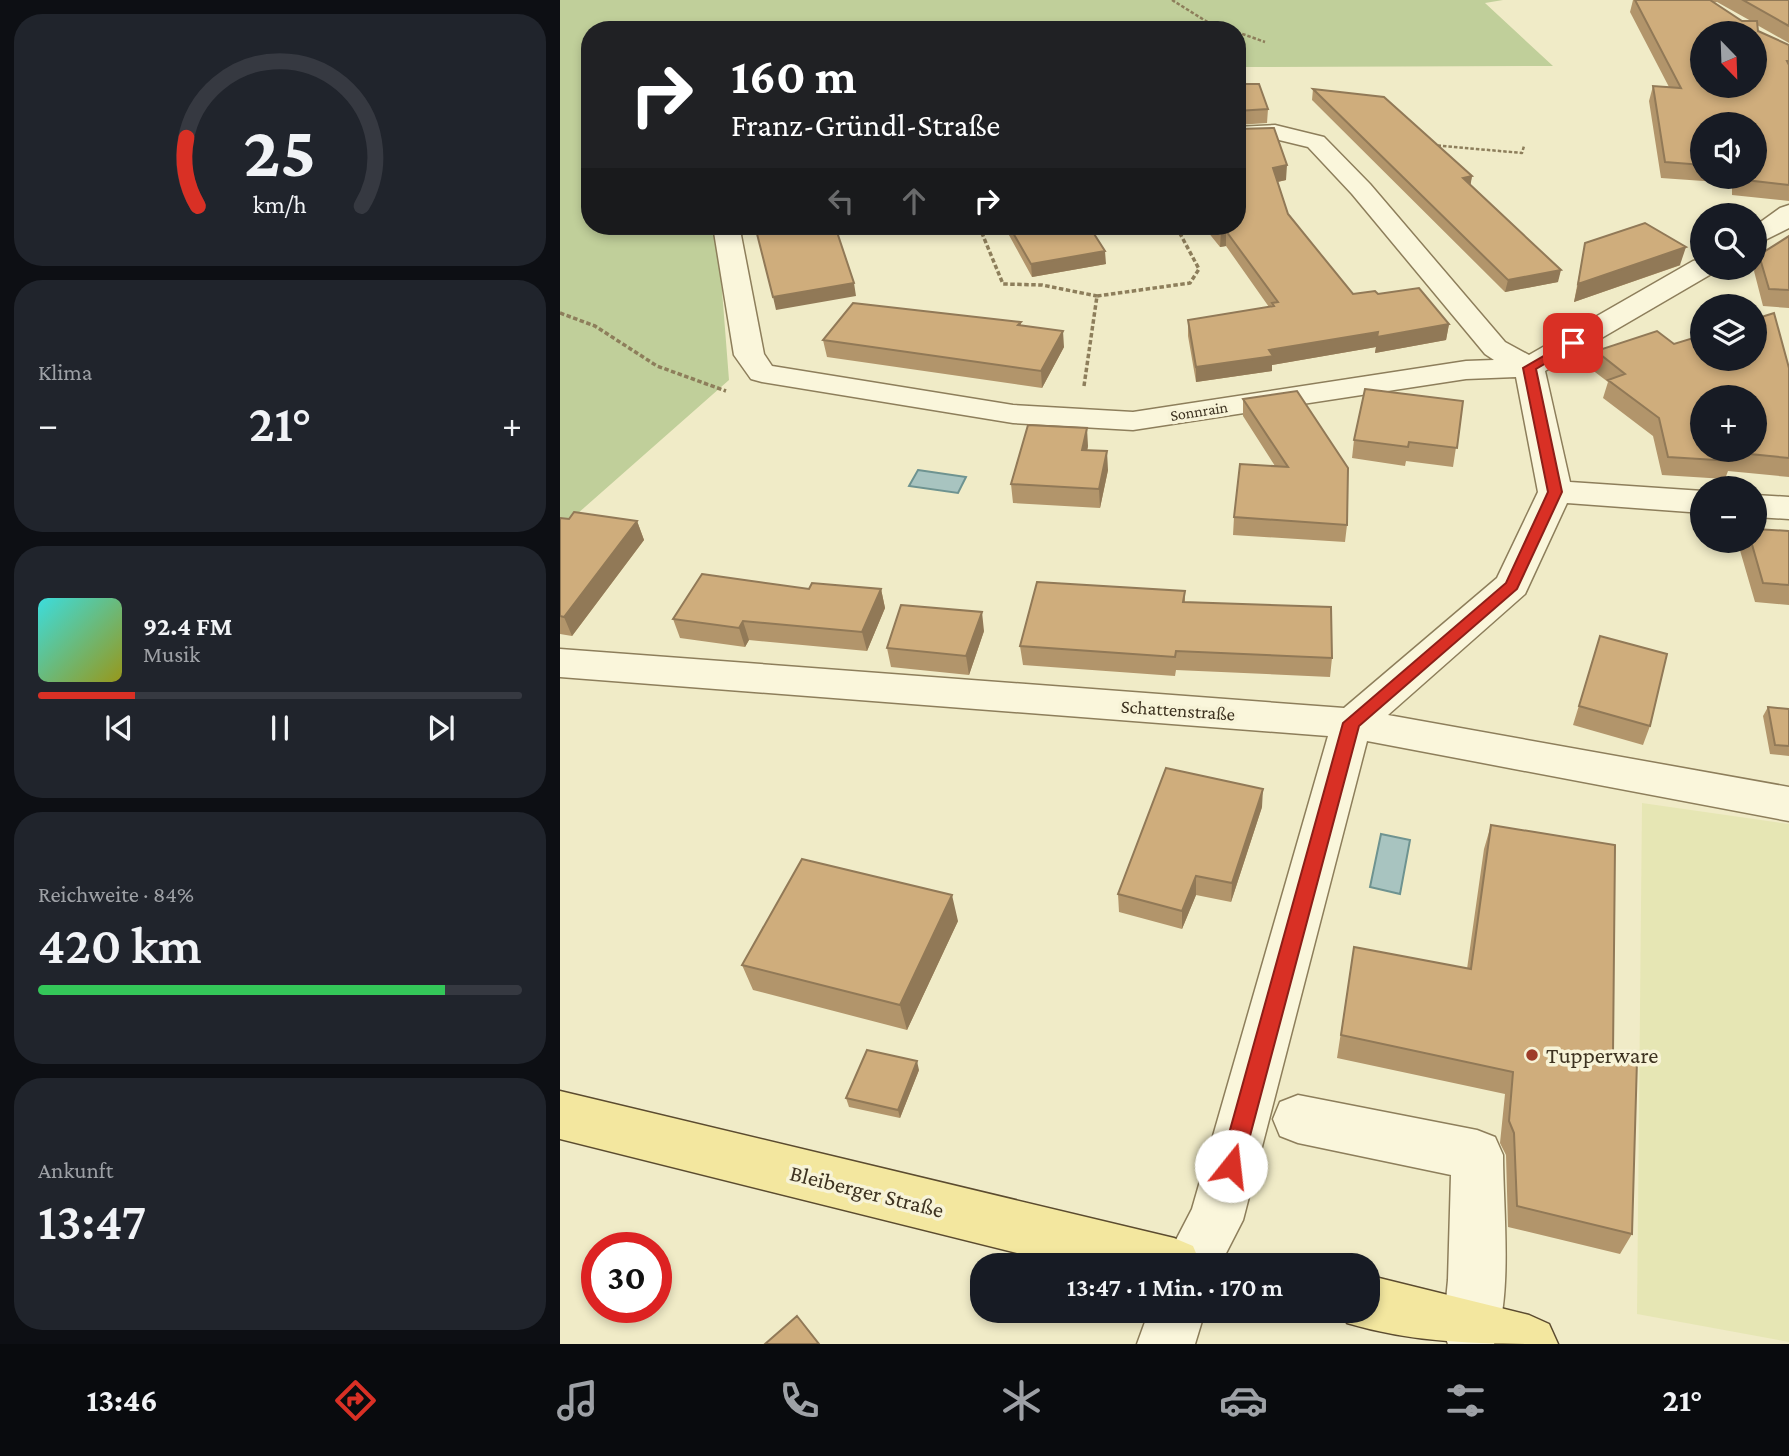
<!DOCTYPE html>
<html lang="de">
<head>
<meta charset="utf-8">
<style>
  :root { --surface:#171b24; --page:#20242c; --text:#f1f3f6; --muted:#9ea1a6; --line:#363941; --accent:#d93025 }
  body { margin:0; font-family:"Crimson Pro",serif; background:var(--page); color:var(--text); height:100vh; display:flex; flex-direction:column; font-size:26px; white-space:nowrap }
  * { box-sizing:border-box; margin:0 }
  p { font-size:23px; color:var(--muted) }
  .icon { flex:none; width:38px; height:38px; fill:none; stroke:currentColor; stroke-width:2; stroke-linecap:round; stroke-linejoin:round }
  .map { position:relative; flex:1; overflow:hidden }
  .sheet { display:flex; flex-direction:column; gap:14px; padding:14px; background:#0d0f14; width:560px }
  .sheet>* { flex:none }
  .top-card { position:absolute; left:21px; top:21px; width:665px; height:214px; border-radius:28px; box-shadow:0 4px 10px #0003; background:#202124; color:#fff; overflow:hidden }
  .needle { width:46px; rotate:157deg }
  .fabs { position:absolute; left:1130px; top:21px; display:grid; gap:14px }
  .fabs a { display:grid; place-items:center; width:77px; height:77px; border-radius:50%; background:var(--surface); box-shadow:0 4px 10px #0003; font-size:35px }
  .speed { position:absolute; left:21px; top:1232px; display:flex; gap:14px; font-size:35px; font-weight:700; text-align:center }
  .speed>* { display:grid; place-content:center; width:91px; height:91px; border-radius:50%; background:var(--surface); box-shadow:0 4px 10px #0003; line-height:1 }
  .speed .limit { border:10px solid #d22; background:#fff; color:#111 }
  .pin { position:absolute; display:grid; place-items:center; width:60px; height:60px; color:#fff; margin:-30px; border-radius:14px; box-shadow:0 4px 10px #0006 }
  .me { position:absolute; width:77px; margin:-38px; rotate:16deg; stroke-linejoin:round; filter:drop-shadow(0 0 5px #0008) }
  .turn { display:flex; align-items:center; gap:24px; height:147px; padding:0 35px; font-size:32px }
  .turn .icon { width:91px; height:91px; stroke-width:2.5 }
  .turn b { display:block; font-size:49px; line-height:60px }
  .lanes { display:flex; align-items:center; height:66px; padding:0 35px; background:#0003; justify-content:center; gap:35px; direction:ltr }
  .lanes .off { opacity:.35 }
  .big { font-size:52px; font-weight:600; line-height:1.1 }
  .sheet .tile { flex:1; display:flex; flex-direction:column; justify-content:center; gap:10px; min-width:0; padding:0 24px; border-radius:28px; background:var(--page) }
  .sheet .dial { align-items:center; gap:0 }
  .dial svg { height:182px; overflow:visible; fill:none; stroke:var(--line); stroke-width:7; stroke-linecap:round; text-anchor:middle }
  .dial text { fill:var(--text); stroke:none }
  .song { display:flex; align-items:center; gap:21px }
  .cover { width:84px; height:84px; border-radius:10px; background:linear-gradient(135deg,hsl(180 70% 55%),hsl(60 70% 35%)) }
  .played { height:7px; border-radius:4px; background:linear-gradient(90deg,var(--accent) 20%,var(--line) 20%) }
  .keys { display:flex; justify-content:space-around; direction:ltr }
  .heat { display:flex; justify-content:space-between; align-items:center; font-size:38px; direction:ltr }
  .charge { height:10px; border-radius:5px; background:linear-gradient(90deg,#34c759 84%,var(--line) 0) }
  .trip { position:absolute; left:410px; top:1253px; width:410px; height:70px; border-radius:28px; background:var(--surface); box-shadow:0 4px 10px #0003; font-weight:600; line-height:70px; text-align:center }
  .dock { display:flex; height:112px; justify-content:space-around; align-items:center; background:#090b0e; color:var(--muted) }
  .dock .icon { width:49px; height:49px }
  .dock .current { color:var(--accent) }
  .dock b { font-size:32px; color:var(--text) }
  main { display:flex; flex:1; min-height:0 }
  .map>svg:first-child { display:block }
</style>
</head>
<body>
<main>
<section class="sheet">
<div class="tile dial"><svg viewBox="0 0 100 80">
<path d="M14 69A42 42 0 1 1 86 69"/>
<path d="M14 69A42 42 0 0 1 9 39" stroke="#d93025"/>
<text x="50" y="56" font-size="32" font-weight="700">25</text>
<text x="50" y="72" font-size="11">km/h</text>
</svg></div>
<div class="tile"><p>Klima</p>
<div class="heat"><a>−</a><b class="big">21°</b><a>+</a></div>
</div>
<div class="tile">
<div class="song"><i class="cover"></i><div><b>92.4 FM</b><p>Musik</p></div></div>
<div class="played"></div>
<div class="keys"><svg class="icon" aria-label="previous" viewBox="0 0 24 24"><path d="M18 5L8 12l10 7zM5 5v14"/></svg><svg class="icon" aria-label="pause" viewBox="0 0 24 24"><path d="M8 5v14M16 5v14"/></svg><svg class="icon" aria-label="next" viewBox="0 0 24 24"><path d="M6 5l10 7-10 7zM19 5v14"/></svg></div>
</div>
<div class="tile"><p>Reichweite · 84%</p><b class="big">420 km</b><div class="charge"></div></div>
<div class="tile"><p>Ankunft</p><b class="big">13:47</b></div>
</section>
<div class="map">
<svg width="1229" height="1344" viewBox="0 0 1229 1344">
  <rect width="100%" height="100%" fill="#f0ebc7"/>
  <!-- farmland -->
  <path fill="#e6e6b4" d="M1082 803 1229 824V1342L1077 1314Z"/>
  <!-- green -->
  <path fill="#c0cf9a" d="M0 0H943L925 3 993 66 677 67V30H30V226H157L169 380 0 529Z"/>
  <!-- water -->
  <path fill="#a8c4c0" stroke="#6e9390" stroke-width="2" d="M358 470 406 477 398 493 349 486Z
    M821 834 850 840 840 894 810 887Z"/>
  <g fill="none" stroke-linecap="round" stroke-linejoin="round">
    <!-- minor casing -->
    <g stroke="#8d7e5b" stroke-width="3">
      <path id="minor" d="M715 125 764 137 810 184 945 342 969 355 1133 261 1143 259V268H1156L1153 273 985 371 1010 482 1143 491V513L1007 503 965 594 828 715 1229 787V821L807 741 683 1220 660 1265H603L632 1209 768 736 0 677V649L784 708 937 578 978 492 956 377 906 379 573 430 453 423 202 382 191 379 174 355 154 232 159 226H190L181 235 204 354 212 366 453 405 573 412 906 361 934 360 925 354 792 194 748 147 715 139 677 141V127Z
        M1229 205V228L1195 245V226L1220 208Z
        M1195 495 1229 497V519L1195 517Z
        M738 1095 917 1130 935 1137 943 1155C943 1206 953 1298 934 1344H888L883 1331 888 1280 891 1175 738 1143 720 1136 713 1119 720 1102Z
        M589 1311H645L635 1344H577Z"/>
    </g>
    <!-- major casing -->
    <g stroke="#5b4b2f" stroke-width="3">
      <path id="major" d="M0 1091 614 1238 633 1246 641 1265H505L0 1139Z
        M807 1275 969 1315 989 1324 998 1344C924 1344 857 1344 787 1323L782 1311H807Z"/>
    </g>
    <!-- path-far1 -->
    <path stroke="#8d7e5b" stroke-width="2.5" stroke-dasharray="3.5 2" stroke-linecap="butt" d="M612 0 649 23 669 30
      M677 32 705 42
      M872 145 962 153 964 146"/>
    <!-- path -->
    <path stroke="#8d7e5b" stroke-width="3.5" stroke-dasharray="4.5 2.5" stroke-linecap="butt" d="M419 226 443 284 482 285 537 296
      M0 313 35 326 97 366 166 391
      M524 386 537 296 630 283 639 269 616 226"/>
    <!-- minor -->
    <use href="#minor" fill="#faf6db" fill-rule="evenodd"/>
    <!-- major -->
    <use href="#major" fill="#f3e79f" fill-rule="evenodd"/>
  </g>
  <!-- wall -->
  <path fill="#b2956b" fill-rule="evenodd" d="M1073 0H1229V43L1197 25 1198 31 1229 45V201L1172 195V183L1101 178 1089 101 1093 86 1109 87 1070 12ZM1157 2 1191 21H1182L1153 3ZM1143 124 1195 177H1143Z
    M677 84 708 109 707 123 677 125Z
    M753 89 912 176 910 185 998 282 945 292 752 100Z
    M677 129 726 180 718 182 728 214 793 294H818L889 324 886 340 815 353 816 347 712 365V371L636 382 628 336V320L709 307 666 246 660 247 643 226H677Z
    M444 226H529L546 264 472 277Z
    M1229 236V308L1203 306 1194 271 1199 255Z
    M1025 243 1121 265 1014 302Z
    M461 322V325L504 347 482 388 267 357 263 340Z
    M1114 344 1229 368V477L1168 471 1165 479 1102 475 1093 436 1043 398 1048 382 1031 369 1036 351Z
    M683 399 787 525 785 542 673 535 674 517 715 466 683 416Z
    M903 401 893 467 846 461 845 466 792 458 794 440Z
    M528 446 527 450 548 470 540 508 453 503 451 484Z
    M0 518 77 521 84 540 12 636 0 634Z
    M1229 531V605L1195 602 1179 547 1182 541H1191Z
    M249 589H321L325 608 307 651 189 640 185 647 120 638 113 619Z
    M625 591V602L772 658 770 677 616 670 615 676 463 665 460 646Z
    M424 631 409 675 331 667 327 648Z
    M1040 636 1090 726 1083 745 1013 725Z
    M1208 707 1229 709V756L1210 754 1203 716Z
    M702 807 671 902 636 895 622 929 559 912 558 894Z
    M931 825 1053 1054 1072 1234 1060 1254 948 1227 946 1155 940 1143 945 1094 777 1058 794 947 907 969 924 849Z
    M398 921 347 1030 193 990 182 965Z
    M359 1070 340 1118 289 1107 286 1098Z"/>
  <!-- shaded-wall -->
  <path fill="#917957" d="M727 165 726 180 712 183 713 168Z
    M912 176 910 188 903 178Z
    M666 231V246L660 247 661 232Z
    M1126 247 1120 265 1014 302 1018 284Z
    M545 251 546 264 472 277 471 264Z
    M1001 270 998 282 945 292 948 280Z
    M294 283 296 296 216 310 213 297Z
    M889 324 886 340 815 353 816 347 712 365V371L636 382V367L709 350 818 332Z
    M503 331 504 347 482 388 481 371Z
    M527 428 528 446 524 468 522 450Z
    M547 451 548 470 540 508 539 489Z
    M77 521 84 540 12 636 4 617Z
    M321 589 325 608 307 651 302 632Z
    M422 612 424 631 409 675 406 656Z
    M183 621 189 640 185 647 179 628Z
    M703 789 702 807 671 902 672 883Z
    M636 876V895L622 929V911Z
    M392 895 398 921 347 1030 340 1005Z
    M357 1061 359 1070 340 1118 338 1110Z"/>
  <!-- building -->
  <path fill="#cfad7c" stroke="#917957" stroke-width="2" fill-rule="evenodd" d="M1075 0H1150L1182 21H1197L1198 31 1229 45V61H1227L1229 65V185L1177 179V177H1195V124H1143V165L1105 162 1093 86 1121 88ZM1143 33H1195V86H1143Z
    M1183 0H1229V26Z
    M677 84H699L708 109 677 111Z
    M753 89 824 97 912 176 903 178 1001 270 948 280Z
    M714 128 727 165 713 168 728 214 793 294 815 291 818 294 859 288 889 324 817 337 818 332 709 350 713 356 636 367 628 320 714 306 712 303 718 302 666 231 661 232 656 226H677V129Z
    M1085 223 1126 247 1018 284 1025 243Z
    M195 226H275L294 283 213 297Z
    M449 226H529L545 251 471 264Z
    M1229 236V290L1209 289 1199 255Z
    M293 303 461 322 458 325 503 331 481 371 263 340Z
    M1214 313 1229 368V458L1169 452 1172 461 1108 457 1099 418 1048 380 1065 374 1036 351 1097 331 1114 344 1143 335V359H1195V319ZM1143 397H1195V450H1143Z
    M805 389 903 401 897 448 849 442 848 447 794 440Z
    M737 391 788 468 787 525 674 517 680 464 728 467 683 399Z
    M468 425 527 428 522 450 547 451 539 489 451 484Z
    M14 512 77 521 4 617 0 616V518L9 519Z
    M1195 529 1229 531V585L1203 583 1191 541H1195Z
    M142 574 249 589 252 583 321 589 302 632 183 621 179 628 113 619Z
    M477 582 625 591 623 602 771 607 772 658 616 651 615 657 460 646Z
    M341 605 422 612 406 656 327 648Z
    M1040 636 1107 654 1090 726 1019 706Z
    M1208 707 1229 709V746L1215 745Z
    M606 768 703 789 672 883 636 876 622 911 558 894Z
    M931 825 1055 845 1053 1054 1077 1060 1072 1234 957 1206 954 1133 949 1121 953 1072 781 1035 794 947 911 969Z
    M242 859 392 895 340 1005 182 965Z
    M307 1050 357 1061 338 1110 286 1098Z
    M237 1316 259 1344H205Z"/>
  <!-- route -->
  <path fill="#d93025" stroke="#8d1f18" stroke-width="2" d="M1013 339 1019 343 1017 345 976 369 1002 492 957 589 799 726 682 1166 679 1174 671 1177 664 1174 660 1166 783 723 946 583 988 492 963 368Z"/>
  <!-- markers -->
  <circle fill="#9e3c29" stroke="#f7f3d7" stroke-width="2.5" cx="972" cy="1055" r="7"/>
  <g text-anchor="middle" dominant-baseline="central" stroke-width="7" stroke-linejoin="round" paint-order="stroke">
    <!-- far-street labels -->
    <g font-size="16" fill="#3d3220" stroke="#f7f3d7">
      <text transform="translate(639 411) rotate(-9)">Sonnrain</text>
    </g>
    <!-- street labels -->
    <g font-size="19" fill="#3d3220" stroke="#f7f3d7">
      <text transform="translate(618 710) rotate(4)">Schattenstraße</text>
    </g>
    <!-- near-poi labels -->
    <g font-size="23" fill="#3d3220" stroke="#f7f3d7" text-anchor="start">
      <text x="986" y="1055">Tupperware</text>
    </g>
    <!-- near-street labels -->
    <g font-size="23" fill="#3d3220" stroke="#f7f3d7">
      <text transform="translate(307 1191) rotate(14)">Bleiberger Straße</text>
    </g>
  </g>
</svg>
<div class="fabs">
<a><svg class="needle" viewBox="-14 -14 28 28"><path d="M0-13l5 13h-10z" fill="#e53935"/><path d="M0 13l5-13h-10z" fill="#9ea1a6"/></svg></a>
<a><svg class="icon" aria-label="sound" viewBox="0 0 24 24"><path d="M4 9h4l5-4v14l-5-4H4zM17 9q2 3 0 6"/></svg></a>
<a><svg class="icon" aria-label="search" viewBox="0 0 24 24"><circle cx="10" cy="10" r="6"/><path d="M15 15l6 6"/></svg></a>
<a><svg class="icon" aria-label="layers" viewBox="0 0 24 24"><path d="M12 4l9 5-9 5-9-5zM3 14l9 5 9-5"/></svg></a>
<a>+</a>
<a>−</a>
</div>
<div class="speed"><div class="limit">30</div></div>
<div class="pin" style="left:1013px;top:343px;background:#d93025"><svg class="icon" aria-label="arrive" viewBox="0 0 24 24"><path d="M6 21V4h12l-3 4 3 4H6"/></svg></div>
<svg class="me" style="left:671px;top:1166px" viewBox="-20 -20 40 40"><circle r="19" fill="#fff"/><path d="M0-13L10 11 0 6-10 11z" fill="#d93025"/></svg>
<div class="trip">13:47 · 1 Min. · 170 m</div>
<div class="top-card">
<div class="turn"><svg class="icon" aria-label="right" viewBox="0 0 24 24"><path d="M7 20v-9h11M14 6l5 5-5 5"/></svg><div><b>160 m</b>Franz-Gründl-Straße</div></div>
<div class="lanes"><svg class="icon off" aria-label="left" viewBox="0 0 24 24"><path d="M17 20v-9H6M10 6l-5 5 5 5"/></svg><svg class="icon off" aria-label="ahead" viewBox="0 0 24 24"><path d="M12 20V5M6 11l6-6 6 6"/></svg><svg class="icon" aria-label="right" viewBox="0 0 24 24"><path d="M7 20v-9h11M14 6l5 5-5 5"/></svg></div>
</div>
</div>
</main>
<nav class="dock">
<b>13:46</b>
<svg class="icon current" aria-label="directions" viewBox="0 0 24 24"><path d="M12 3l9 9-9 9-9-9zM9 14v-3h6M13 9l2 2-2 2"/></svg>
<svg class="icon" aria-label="music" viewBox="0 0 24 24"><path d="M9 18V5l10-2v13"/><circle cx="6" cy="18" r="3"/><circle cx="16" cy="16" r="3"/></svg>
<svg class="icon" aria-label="phone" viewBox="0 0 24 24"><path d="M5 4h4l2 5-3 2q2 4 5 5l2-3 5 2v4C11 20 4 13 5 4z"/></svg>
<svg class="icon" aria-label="climate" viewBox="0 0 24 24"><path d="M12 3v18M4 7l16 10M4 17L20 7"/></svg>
<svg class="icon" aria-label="car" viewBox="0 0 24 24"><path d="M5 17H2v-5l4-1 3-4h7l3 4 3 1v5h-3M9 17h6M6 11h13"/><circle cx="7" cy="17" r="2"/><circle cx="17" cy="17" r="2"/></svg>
<svg class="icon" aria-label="filters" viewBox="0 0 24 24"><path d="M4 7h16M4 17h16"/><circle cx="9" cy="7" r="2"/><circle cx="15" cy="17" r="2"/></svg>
<b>21°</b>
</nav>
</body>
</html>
